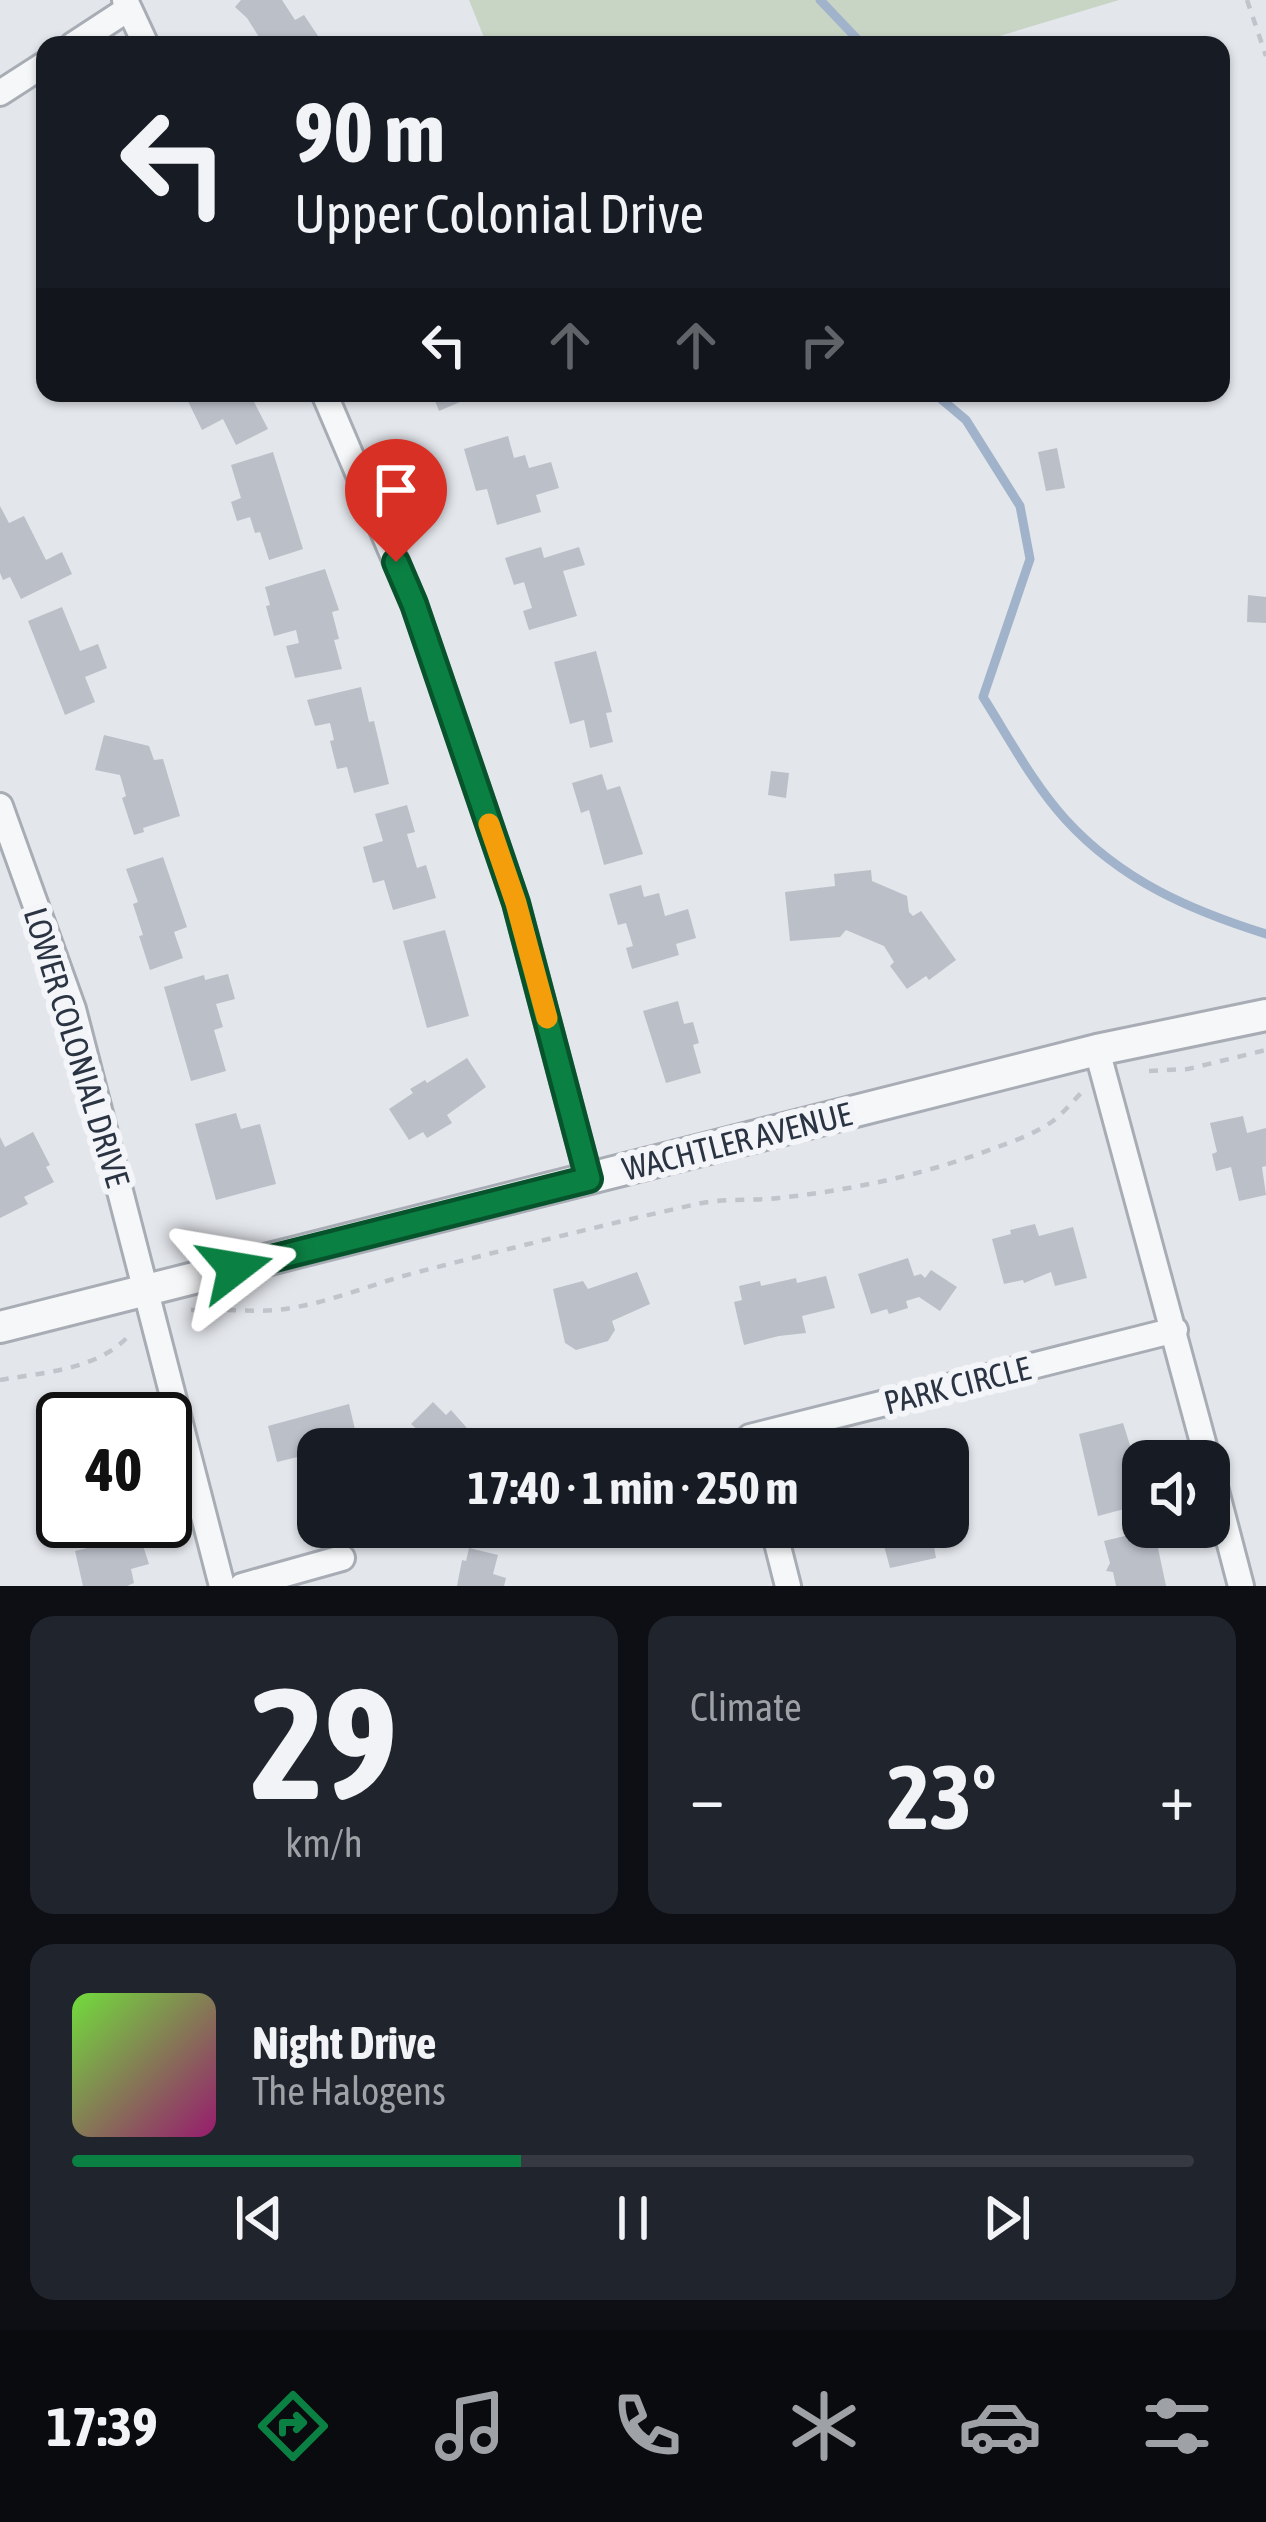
<!DOCTYPE html>
<html lang="en">
<head>
<meta charset="utf-8">
<style>
  :root { --surface:#171b24; --page:#20242c; --text:#f1f3f6; --muted:#9ea1a6; --line:#363941; --accent:#0b8043 }
  body { margin:0; font-family:"Asap Condensed",sans-serif; background:var(--page); color:var(--text); height:100vh; display:flex; flex-direction:column; font-size:45px; white-space:nowrap }
  * { box-sizing:border-box; margin:0 }
  p { font-size:39px; color:var(--muted) }
  .icon { flex:none; width:66px; height:66px; fill:none; stroke:currentColor; stroke-width:2; stroke-linecap:round; stroke-linejoin:round }
  .map { position:relative; height:1586px; overflow:hidden }
  .drawer { display:flex; flex-direction:column; gap:30px; padding:30px; background:#0d0f14; flex:1 }
  .drawer>* { flex:none }
  .hud { position:absolute; left:36px; top:36px; width:1194px; height:366px; border-radius:24px; box-shadow:0 3px 9px #0004; background:#171b24; color:var(--text); overflow:hidden }
  .buttons { position:absolute; left:1122px; top:1440px; display:grid; gap:24px }
  .buttons a { display:grid; place-items:center; width:108px; height:108px; border-radius:24px; background:var(--surface); box-shadow:0 3px 9px #0004; font-size:60px }
  .speed { position:absolute; left:36px; top:1392px; display:flex; gap:24px; font-size:60px; font-weight:700; text-align:center }
  .speed>* { display:grid; place-content:center; width:156px; height:156px; border-radius:50%; background:var(--surface); box-shadow:0 3px 9px #0004; line-height:1 }
  .speed .limit { border:6px solid #111; border-radius:18px; background:#fff; color:#111 }
  .pin { position:absolute; display:grid; place-items:center; width:102px; height:102px; color:#fff; margin:-123px -51px; border-radius:50% 50% 50% 0; rotate:-45deg; box-shadow:0 0 12px #0007 }
  .pin .icon { rotate:45deg }
  .me { position:absolute; width:132px; margin:-66px; rotate:76deg; stroke-linejoin:round; filter:drop-shadow(0 0 9px #0008) }
  .turn { display:flex; align-items:center; gap:42px; height:252px; padding:0 60px; font-size:54px }
  .turn .icon { width:156px; height:156px; stroke-width:2.5 }
  .turn b { display:block; font-size:84px; line-height:102px }
  .lanes { display:flex; align-items:center; height:114px; padding:0 60px; background:#0003; justify-content:center; gap:60px; direction:ltr }
  .lanes .off { opacity:.35 }
  .big { font-size:90px; font-weight:700; line-height:1.1 }
  .drawer .widget { flex:1; display:flex; flex-direction:column; justify-content:center; gap:18px; min-width:0; padding:0 42px; border-radius:24px; background:var(--page) }
  .drawer .dial { align-items:center; gap:0 }
  .dial b { font-size:156px; line-height:1 }
  .song { display:flex; align-items:center; gap:36px }
  .cover { width:144px; height:144px; border-radius:18px; background:linear-gradient(135deg,hsl(100 70% 55%),hsl(320 70% 35%)) }
  .played { height:12px; border-radius:6px; background:linear-gradient(90deg,var(--accent) 40%,var(--line) 40%) }
  .keys { display:flex; justify-content:space-around; direction:ltr }
  .heat { display:flex; justify-content:space-between; align-items:center; font-size:66px; direction:ltr }
  .drawer .tiles { flex:1; display:grid; gap:30px; grid-template-columns:1fr 1fr }
  .widget:last-child { grid-column:span 2 }
  .trip { position:absolute; left:297px; top:1428px; width:672px; height:120px; border-radius:24px; background:var(--surface); box-shadow:0 3px 9px #0004; font-weight:700; line-height:120px; text-align:center }
  .dock { display:flex; height:192px; justify-content:space-around; align-items:center; background:#090b0e; color:var(--muted) }
  .dock .icon { width:84px; height:84px }
  .dock .current { color:var(--accent) }
  .dock b { font-size:54px; color:var(--text) }
  .map>svg:first-child { display:block }
</style>
</head>
<body>
<div class="map">
<svg width="1266" height="1586" viewBox="0 0 1266 1586">
  <rect width="100%" height="100%" fill="#e3e6eb"/>
  <!-- green -->
  <path fill="#c8d5c5" d="M469 0H1119L970 45H487Z"/>
  <g fill="none" stroke-linecap="round" stroke-linejoin="round">
    <!-- stream -->
    <path stroke="#a0b3ca" stroke-width="9" d="M820 0 863 45
      M934 393 966 420 1020 506 1030 559 983 697C1009 738 1033 784 1066 820 1122 881 1190 910 1266 934"/>
  </g>
  <!-- building -->
  <path fill="#bbbfc8" d="M241 0H282L295 20 304 15 324 45H264L247 18 235 7Z
    M184 393H241L245 401 252 398 268 429 236 445 223 419 202 430Z
    M432 393H481L439 411Z
    M508 436 514 458 525 455 529 468 551 462 559 488 536 495 541 512 497 525 487 489 476 491 464 449Z
    M1057 448 1065 488 1046 491 1038 452Z
    M273 452 303 549 269 560 260 532 255 533 250 517 237 521 231 502 241 498 231 465Z
    M0 506 9 523 24 516 46 560 62 552 72 574 21 599 10 577 3 580 0 573Z
    M541 547 544 558 579 547 585 565 563 571 577 616 529 630 523 611 532 608 524 582 514 585 505 558Z
    M325 569 339 610 332 612 339 639 334 640 342 669 295 678 286 646 299 643 296 630 274 636 266 606 270 605 265 587Z
    M1248 595 1266 597V623L1247 622Z
    M62 607 80 651 98 644 107 668 85 677 95 702 65 715 28 621Z
    M596 651 612 712 606 713 613 742 590 748 584 720 570 724 554 662Z
    M361 687 369 722 374 721 389 784 354 793 347 767 337 769 330 741 334 740 330 723 315 726 307 700Z
    M104 735 149 746 154 760 163 759 180 816 143 828 144 832 134 835 122 798 126 796 120 775 95 770Z
    M771 771 789 773 786 798 768 795Z
    M602 774 607 790 620 786 643 854 604 865 589 810 581 813 572 783Z
    M407 805 415 832 407 834 417 868 426 865 436 898 393 910 384 880 373 883 363 847 383 841 375 814Z
    M163 857 187 927 174 932 183 958 150 970 139 936 143 935 133 904 138 902 126 869Z
    M871 870 872 881 907 896 909 912 913 916 921 911 956 960 929 980 926 976 907 989 890 966 894 962 884 946 846 930 840 937 790 941 785 892 835 886 834 874Z
    M641 885 644 897 659 893 665 916 688 909 696 938 676 944 679 955 632 969 626 948 633 946 626 923 618 925 609 894Z
    M445 930 469 1016 427 1028 403 941Z
    M228 974 235 999 216 1004 223 1027 214 1030 226 1071 191 1081 164 987 204 975 205 980Z
    M678 1001 684 1024 693 1022 699 1043 693 1045 701 1073 666 1083 643 1011Z
    M467 1058 486 1087 447 1115 452 1123 427 1138 423 1132 409 1140 389 1109 413 1093 410 1089 425 1080 427 1083Z
    M236 1113 241 1129 260 1124 276 1184 216 1200 195 1124Z
    M1243 1116 1247 1133 1266 1128V1166L1262 1167 1266 1195 1239 1201 1231 1167 1216 1171 1212 1154 1217 1152 1210 1123Z
    M33 1132 50 1165 46 1167 54 1182 24 1197 28 1204 0 1218V1137L5 1147Z
    M1035 1224 1039 1236 1073 1227 1087 1278 1055 1286 1051 1272 1024 1283 1023 1280 1004 1284 992 1239 1011 1234 1010 1230Z
    M908 1258 914 1276 921 1274 925 1278 931 1270 957 1287 940 1311 919 1297 906 1301 908 1308 889 1314 887 1309 871 1314 858 1274Z
    M637 1272 650 1304 612 1321 615 1330 608 1341 576 1350 565 1343 553 1289 583 1281 588 1289Z
    M826 1276 835 1308 802 1316 806 1333 779 1336 744 1345 734 1302 742 1300 739 1286 760 1281 761 1286 796 1278 797 1283Z
    M433 1402 446 1415 451 1410 481 1444 475 1449H429L417 1437 421 1433 411 1424Z
    M349 1404 358 1442 318 1449V1452L277 1462 268 1426Z
    M98 1405 103 1419H63L62 1477 55 1454 60 1452 50 1421Z
    M1123 1423 1135 1461 1141 1471 1143 1504 1098 1516 1079 1434Z
    M129 1521H135L149 1564 131 1569 134 1583 127 1586H83L75 1551 108 1543 105 1527Z
    M879 1527H921L923 1537 932 1535 936 1558 890 1568Z
    M1154 1529 1166 1586H1116L1113 1572 1106 1571 1110 1563 1104 1541Z
    M469 1548 498 1555 493 1574 506 1578 504 1586H457L462 1560 466 1561Z"/>
  <g fill="none" stroke-linecap="round" stroke-linejoin="round">
    <!-- minor casing -->
    <g stroke="#a8adb5" stroke-width="30">
      <path id="minor" d="M125 0 146 45
        M73 45 128 9
        M0 93 45 64
        M324 393 414 604 516 903 589 1179
        M0 806 73 1009 222 1586
        M1097 1050 1208 1461
        M753 1449 750 1437 1175 1330
        M1209 1464 1241 1586
        M773 1527 788 1586
        M242 1586 342 1558"/>
    </g>
    <!-- tertiary casing -->
    <g stroke="#a8adb5" stroke-width="36">
      <path id="tertiary" d="M0 1327 1097 1050 1266 1015"/>
    </g>
    <!-- path -->
    <path stroke="#c1c4ca" stroke-width="4.5" stroke-dasharray="9 9" stroke-linecap="butt" d="M1247 0 1266 56
      M1149 1071 1188 1069 1266 1050
      M191 1310C225 1308 258 1314 291 1308 334 1301 372 1284 414 1273 508 1249 602 1225 697 1204 723 1198 752 1201 779 1198 852 1190 923 1175 992 1149 1011 1142 1032 1135 1050 1123 1062 1115 1072 1102 1083 1091
      M0 1380C45 1372 101 1370 132 1332"/>
    <!-- minor -->
    <use href="#minor" stroke="#f6f7f9" stroke-width="24"/>
    <!-- tertiary -->
    <use href="#tertiary" stroke="#f6f7f9" stroke-width="30"/>
  </g>
  <g fill="none" stroke-linecap="round" stroke-linejoin="round">
    <!-- route casing -->
    <g stroke="#07532c" stroke-width="30">
      <path id="route" d="M235 1268 589 1179 516 903 414 604 396 562"/>
    </g>
    <!-- route -->
    <use href="#route" stroke="#0b8043" stroke-width="21"/>
    <!-- slow -->
    <path stroke="#f59e0b" stroke-width="21" d="M489 824 516 903 547 1018"/>
  </g>
  <g text-anchor="middle" dominant-baseline="central" stroke-width="12" stroke-linejoin="round" paint-order="stroke">
    <!-- street labels -->
    <g font-size="33" fill="#2b3443" stroke="#f3f5f8">
      <text transform="translate(77 1047) rotate(73)">LOWER COLONIAL DRIVE</text>
      <text transform="translate(737 1141) rotate(-14)">WACHTLER AVENUE</text>
      <text transform="translate(957 1385) rotate(-14)">PARK CIRCLE</text>
    </g>
  </g>
</svg>
<div class="buttons">
<a><svg class="icon" aria-label="sound" viewBox="0 0 24 24"><path d="M4 9h4l5-4v14l-5-4H4zM17 9q2 3 0 6"/></svg></a>
</div>
<div class="speed"><div class="limit">40</div></div>
<div class="pin" style="left:396px;top:562px;background:#d93025"><svg class="icon" aria-label="arrive" viewBox="0 0 24 24"><path d="M6 21V4h12l-3 4 3 4H6"/></svg></div>
<svg class="me" style="left:235px;top:1268px" viewBox="-20 -20 40 40"><path d="M0-17L14 15 0 8-14 15z" fill="#0b8043" stroke="#fff" stroke-width="4"/></svg>
<div class="trip">17:40 · 1 min · 250 m</div>
<div class="hud">
<div class="turn"><svg class="icon" aria-label="left" viewBox="0 0 24 24"><path d="M17 20v-9H6M10 6l-5 5 5 5"/></svg><div><b>90 m</b>Upper Colonial Drive</div></div>
<div class="lanes"><svg class="icon" aria-label="left" viewBox="0 0 24 24"><path d="M17 20v-9H6M10 6l-5 5 5 5"/></svg><svg class="icon off" aria-label="ahead" viewBox="0 0 24 24"><path d="M12 20V5M6 11l6-6 6 6"/></svg><svg class="icon off" aria-label="ahead" viewBox="0 0 24 24"><path d="M12 20V5M6 11l6-6 6 6"/></svg><svg class="icon off" aria-label="right" viewBox="0 0 24 24"><path d="M7 20v-9h11M14 6l5 5-5 5"/></svg></div>
</div>
</div>
<section class="drawer">
<div class="tiles">
<div class="widget dial"><b>29</b><p>km/h</p></div>
<div class="widget"><p>Climate</p>
<div class="heat"><a>−</a><b class="big">23°</b><a>+</a></div>
</div>
<div class="widget">
<div class="song"><i class="cover"></i><div><b>Night Drive</b><p>The Halogens</p></div></div>
<div class="played"></div>
<div class="keys"><svg class="icon" aria-label="previous" viewBox="0 0 24 24"><path d="M18 5L8 12l10 7zM5 5v14"/></svg><svg class="icon" aria-label="pause" viewBox="0 0 24 24"><path d="M8 5v14M16 5v14"/></svg><svg class="icon" aria-label="next" viewBox="0 0 24 24"><path d="M6 5l10 7-10 7zM19 5v14"/></svg></div>
</div>
</div>
</section>
<nav class="dock">
<b>17:39</b>
<svg class="icon current" aria-label="directions" viewBox="0 0 24 24"><path d="M12 3l9 9-9 9-9-9zM9 14v-3h6M13 9l2 2-2 2"/></svg>
<svg class="icon" aria-label="music" viewBox="0 0 24 24"><path d="M9 18V5l10-2v13"/><circle cx="6" cy="18" r="3"/><circle cx="16" cy="16" r="3"/></svg>
<svg class="icon" aria-label="phone" viewBox="0 0 24 24"><path d="M5 4h4l2 5-3 2q2 4 5 5l2-3 5 2v4C11 20 4 13 5 4z"/></svg>
<svg class="icon" aria-label="climate" viewBox="0 0 24 24"><path d="M12 3v18M4 7l16 10M4 17L20 7"/></svg>
<svg class="icon" aria-label="car" viewBox="0 0 24 24"><path d="M5 17H2v-5l4-1 3-4h7l3 4 3 1v5h-3M9 17h6M6 11h13"/><circle cx="7" cy="17" r="2"/><circle cx="17" cy="17" r="2"/></svg>
<svg class="icon" aria-label="filters" viewBox="0 0 24 24"><path d="M4 7h16M4 17h16"/><circle cx="9" cy="7" r="2"/><circle cx="15" cy="17" r="2"/></svg>
</nav>
</body>
</html>
